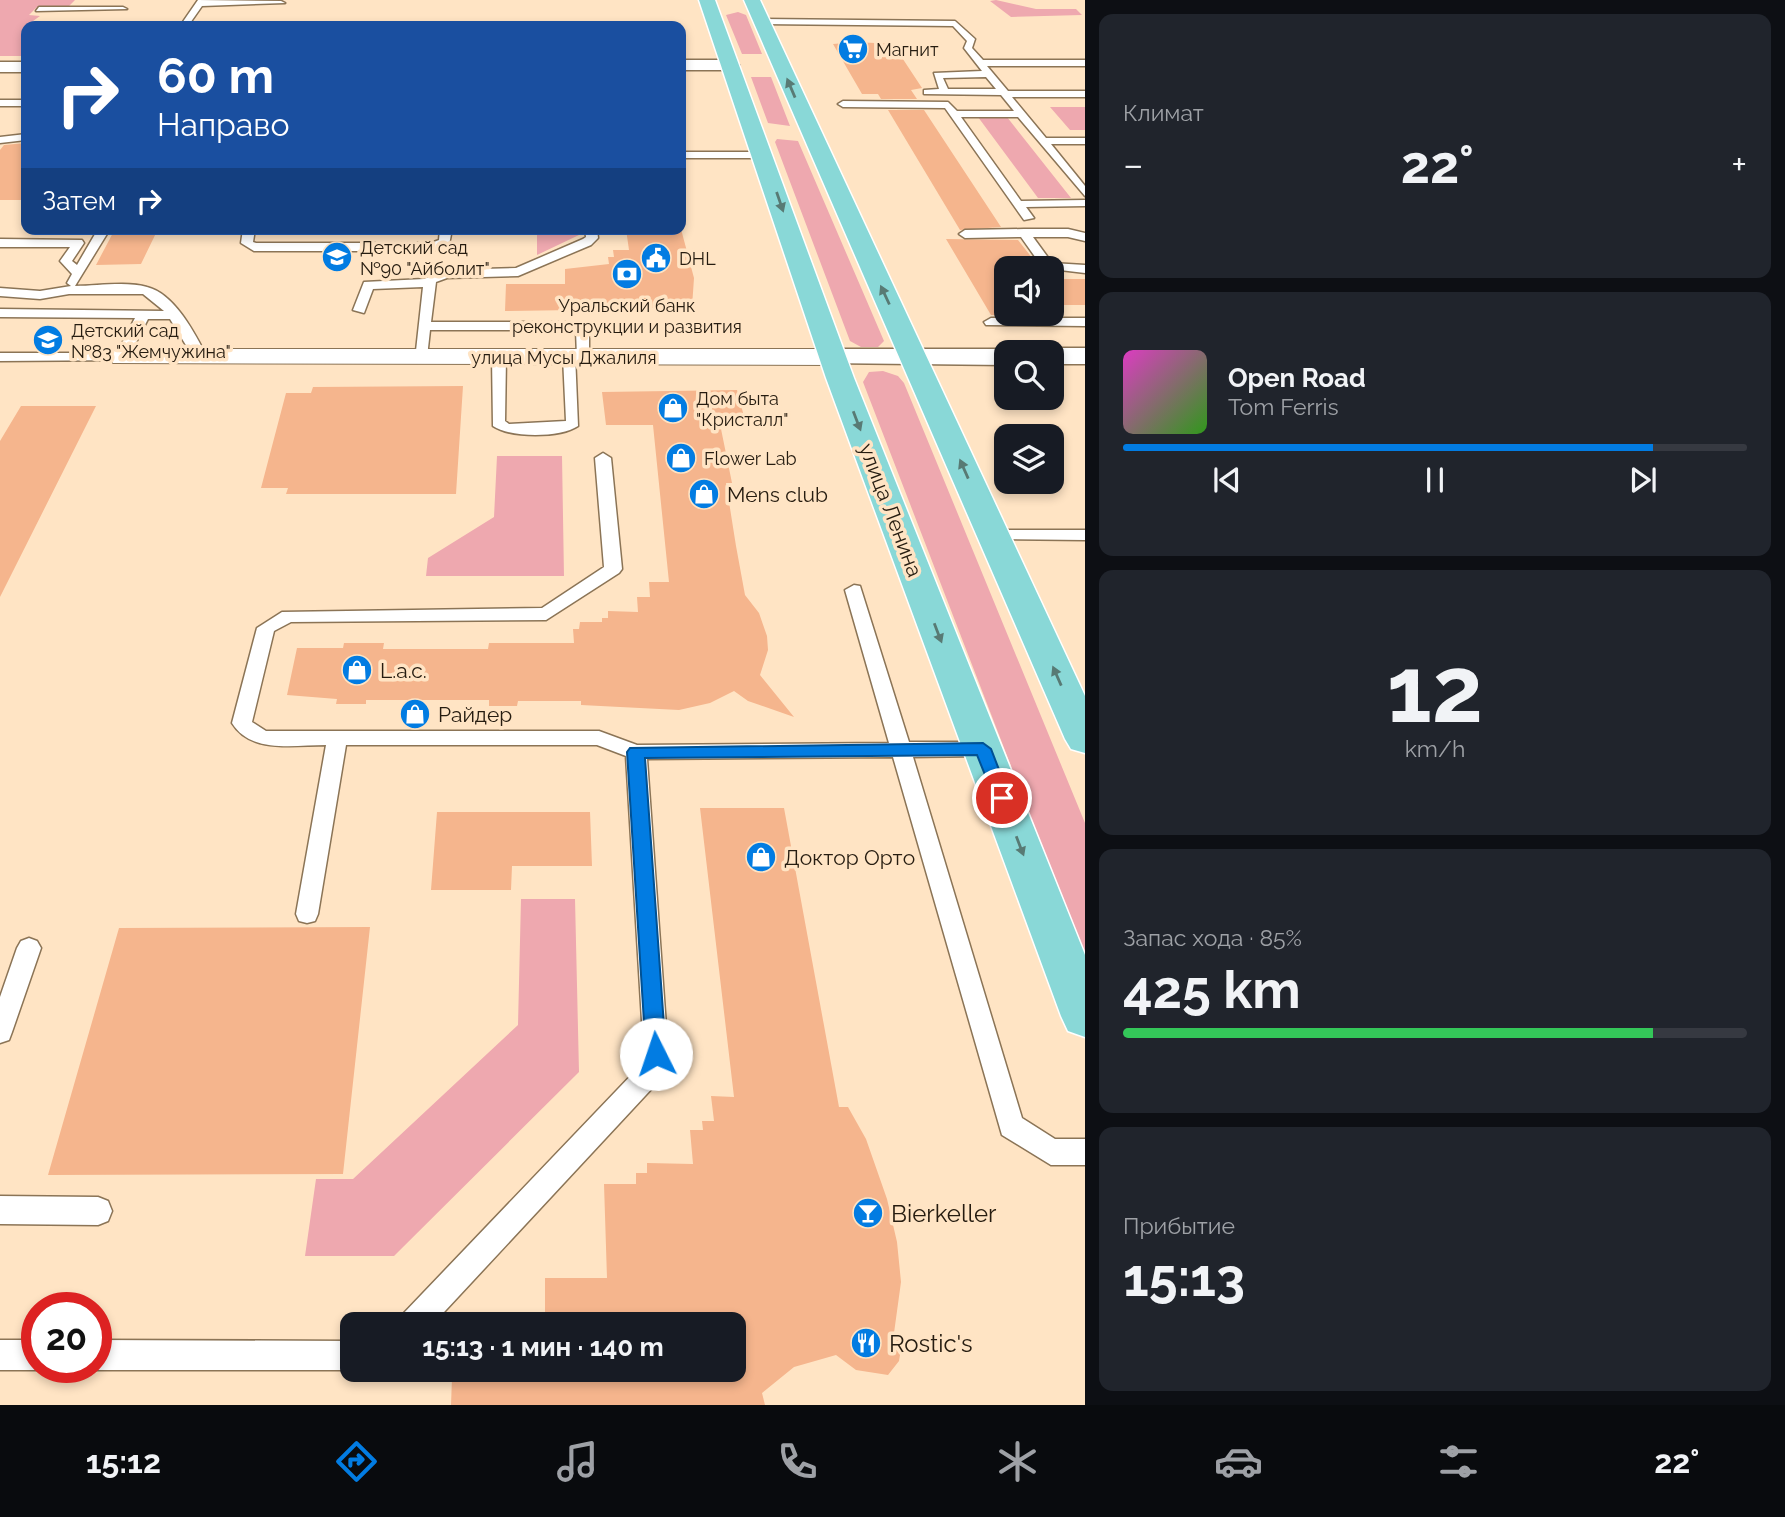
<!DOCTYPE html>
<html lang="ru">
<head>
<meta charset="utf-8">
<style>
  :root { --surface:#171b24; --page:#20242c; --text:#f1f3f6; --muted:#9ea1a6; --line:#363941; --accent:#027ce2 }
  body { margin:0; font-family:Raleway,sans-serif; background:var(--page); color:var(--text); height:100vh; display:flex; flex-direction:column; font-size:26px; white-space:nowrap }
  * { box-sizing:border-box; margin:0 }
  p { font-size:23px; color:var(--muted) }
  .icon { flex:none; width:38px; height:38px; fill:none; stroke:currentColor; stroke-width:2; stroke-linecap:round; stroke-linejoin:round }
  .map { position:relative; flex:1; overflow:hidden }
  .panel { display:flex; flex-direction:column; gap:14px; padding:14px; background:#0d0f14; width:700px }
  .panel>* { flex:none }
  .banner { position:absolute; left:21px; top:21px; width:665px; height:214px; border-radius:14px; box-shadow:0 4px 10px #0003; background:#1a4fa0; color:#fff; overflow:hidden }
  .controls { position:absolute; left:994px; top:256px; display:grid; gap:14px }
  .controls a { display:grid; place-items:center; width:70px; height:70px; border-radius:14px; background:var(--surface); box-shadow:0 4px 10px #0003; font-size:35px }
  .speed { position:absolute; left:21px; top:1292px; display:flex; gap:14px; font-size:35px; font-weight:700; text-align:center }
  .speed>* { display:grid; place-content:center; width:91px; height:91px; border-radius:50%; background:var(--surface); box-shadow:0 4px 10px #0003; line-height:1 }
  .speed .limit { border:10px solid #d22; background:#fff; color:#111 }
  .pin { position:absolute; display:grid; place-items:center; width:60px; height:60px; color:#fff; margin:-30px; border:4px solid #fff; border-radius:50%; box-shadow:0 2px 7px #0007 }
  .me { position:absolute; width:77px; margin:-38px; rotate:356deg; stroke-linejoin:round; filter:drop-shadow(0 0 5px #0008) }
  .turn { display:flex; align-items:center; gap:24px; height:147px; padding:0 21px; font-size:32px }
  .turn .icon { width:91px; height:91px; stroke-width:2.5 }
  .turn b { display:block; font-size:49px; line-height:60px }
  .then { display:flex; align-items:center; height:66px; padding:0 21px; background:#0003; gap:14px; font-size:26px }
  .big { font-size:52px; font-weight:700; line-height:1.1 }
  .panel .widget { flex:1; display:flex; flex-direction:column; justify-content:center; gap:10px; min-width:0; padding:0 24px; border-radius:14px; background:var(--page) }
  .panel .dial { align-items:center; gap:0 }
  .dial b { font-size:91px; line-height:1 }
  .song { display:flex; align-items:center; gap:21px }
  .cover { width:84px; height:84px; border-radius:10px; background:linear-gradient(135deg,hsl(310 70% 55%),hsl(110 70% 35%)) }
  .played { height:7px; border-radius:4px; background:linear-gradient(90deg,var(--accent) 85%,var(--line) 85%) }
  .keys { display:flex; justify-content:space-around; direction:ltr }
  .heat { display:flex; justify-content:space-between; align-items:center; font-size:38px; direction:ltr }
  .charge { height:10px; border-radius:5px; background:linear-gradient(90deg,#34c759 85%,var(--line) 0) }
  .trip { position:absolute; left:340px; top:1312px; width:406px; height:70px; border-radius:14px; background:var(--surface); box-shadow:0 4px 10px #0003; font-weight:700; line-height:70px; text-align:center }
  .menu { display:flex; height:112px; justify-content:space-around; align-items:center; background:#090b0e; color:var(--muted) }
  .menu .icon { width:49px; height:49px }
  .menu .on { color:var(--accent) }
  .menu b { font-size:32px; color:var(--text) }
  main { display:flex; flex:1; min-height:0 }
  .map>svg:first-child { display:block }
</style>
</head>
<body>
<main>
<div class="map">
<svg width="1085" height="1405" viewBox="0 0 1085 1405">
  <rect width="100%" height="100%" fill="#ffe4c4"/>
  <!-- green -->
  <path fill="#eea8af" d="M0 0H75L68 7H37L29 15 40 16 26 26V56H0Z
    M996 0 1036 9H1076L1082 15 1011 17 990 1Z
    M738 12 746 15 762 54H742L726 15Z
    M751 77H771L790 126 768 123Z
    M1050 107H1085V130H1070Z
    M978 117H1007L1071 198H1038Z
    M777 139 798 141 884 341 878 347H861L850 341 775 142Z
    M537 229H578L579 235 537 255Z
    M883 371 898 376 904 383 1085 823V958L863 382 869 372Z
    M497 456H562L564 576H426L428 558 494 517Z
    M521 899H575L579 1072 394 1256H305L316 1179H353L518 1025Z"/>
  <!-- building -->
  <path fill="#f5b58d" d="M856 42 893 44 922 88 911 90 917 99H881L878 94H862L833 44Z
    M888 110H924L1001 227 960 230Z
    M26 143V200H0V150L4 145Z
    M115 229H158L141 264 96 265Z
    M626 229H681L694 278 692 307 611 309 574 306 575 310 505 311 506 284H565V269L609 264 608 257H614L613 250H629Z
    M946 239 1018 240 1040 268H1006V315H991Z
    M1052 279H1085V305H1052Z
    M463 386 456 494H286L288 488H261L286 393H311L313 387Z
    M737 390 746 424H720L732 483H726L736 546 745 595 759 613 767 636 768 650 760 675 794 717 748 701 734 691 710 703 679 710 581 705V701H518L517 706H489V700H366V704H336L337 699 287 695 297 648H343L344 643H384L383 649H488L489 643H574L573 629H579L580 622H602V618H608V611L638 612 637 597H650L649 582H669L653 425H606L602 392Z
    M21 406H96L0 597V441Z
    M700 808H784L839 1107H848L866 1139 887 1199 897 1242 901 1282 894 1333 903 1337 899 1361 888 1375 856 1370 836 1355 794 1367 762 1393 765 1405H451L452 1378H513V1370H733V1325H514V1313H545V1278H607L604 1184H636V1173H647V1163L693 1164 690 1130H703L702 1121H714L711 1096 734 1097Z
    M437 812H590L592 866H512L511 890H431Z
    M370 927 343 1174 48 1175 119 928Z"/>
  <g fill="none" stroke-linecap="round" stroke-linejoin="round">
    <!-- service casing -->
    <g stroke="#8b7456" stroke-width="3">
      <path id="service" d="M198 0 281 1 285 3 202 6 188 26H180Z
        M39 7H123L127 9 36 11Z
        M762 19 955 21 975 39 972 48 983 60H1085V66H987L1008 91H1085V97H1012L1046 138H1085V144H1051L1085 186V196L1018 117H961L1021 201 1085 200V206L1026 207 1034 218 1024 220 945 108 843 107 838 104 843 101 948 102 957 111H1014L1001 95 924 94V90L939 89 934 73 982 71 964 48 967 41 953 26 759 24ZM986 77 996 89H948L943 78Z
        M0 100H26V106H0Z
        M26 134V140L0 143V137Z
        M681 152H763L768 155 763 158H681Z
        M98 229H110L75 286C97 286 126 281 147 287 175 294 195 334 207 357L205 360H195L170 319H148L127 360 0 361V353H117L135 318 0 317V309L164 311 143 294H69L40 299 0 296V288L40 291 71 286 67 283 72 274 60 261 70 247H0V239L82 240 84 243 72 261 77 265Z
        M243 229H255L253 242 256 243H431L439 240 440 229H452L449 245 432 251H254L241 243Z
        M585 229H597L598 238 591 245 518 276 447 278 436 282 431 322H582L589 326V360L577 357 576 330H430L427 357 415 360 423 287 373 289 364 313 353 310 364 282 424 279 445 270 516 268 583 239 586 237Z
        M1024 229H1068L1085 233V241L1068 237H1033L1052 263 1085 265V273L1043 268 1021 237 965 238 959 234 965 230Z
        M991 318H1085V326L986 325 984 322Z
        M499 353 506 357 505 421 509 424 566 421 563 357 575 354 578 426C560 438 511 438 493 426L492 357Z
        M603 453 611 458 622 569 619 573 546 620 291 622 274 631 252 722 266 731H599L637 745 889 743 845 590 854 585 860 586 909 742H983L990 744 993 749 990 754 983 756 913 757 1022 1118 1055 1139H1085V1165H1051L1002 1135 893 757 647 759 668 1054 658 1082 432 1325H398L402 1315 639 1067 644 1054 626 756 597 745H346L318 914 315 921 307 923 299 921 296 914 326 745C294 745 251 754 232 723L257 628 282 612 542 608 604 567 595 458Z
        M994 530H1085V540L988 539 986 535 988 531Z
        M29 938 37 941 41 948 12 1032 9 1040 0 1043V997L17 948 21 941Z
        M0 1196 98 1197 108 1201 112 1211 108 1221 98 1225 0 1224Z
        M0 1340H37V1367H44L37 1370H0Z
        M96 1340 352 1341 353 1370H96L89 1367H96Z"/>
    </g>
    <!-- minor casing -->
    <g stroke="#8b7456" stroke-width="2">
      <path id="minor" d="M122 349H833L842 351 846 357 842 363 833 365 113 363 109 357 113 351Z"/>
    </g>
    <!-- tertiary casing -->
    <g stroke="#8b7456" stroke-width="3">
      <path id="tertiary" d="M681 60H730L739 65 730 70H681Z
        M0 62H26V72H0Z
        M1052 348H1085V364H1052V352H1041Z
        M833 349H1006L1016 352H1006V365L823 363 819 357 823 351Z"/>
    </g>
    <!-- primary casing -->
    <g stroke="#fff" stroke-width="3">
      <path id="primary" d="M699 0H715L854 378 1085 955V1037L1068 1031 1061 1016 826 378Z
        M744 0H760L1085 696V753L1071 749 1065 739Z"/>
    </g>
    <!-- service -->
    <use href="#service" fill="#fff" fill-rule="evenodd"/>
    <!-- minor -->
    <use href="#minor" fill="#fff" fill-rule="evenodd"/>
    <!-- tertiary -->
    <use href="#tertiary" fill="#fff" fill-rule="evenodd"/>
    <!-- primary -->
    <use href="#primary" fill="#89d8d7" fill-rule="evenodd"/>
  </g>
  <!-- one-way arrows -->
  <defs><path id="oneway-solid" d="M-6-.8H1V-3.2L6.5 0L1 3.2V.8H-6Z" transform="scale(1.75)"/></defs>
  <g fill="#587a74">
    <use href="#oneway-solid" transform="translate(791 88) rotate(-113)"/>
    <use href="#oneway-solid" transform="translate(780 202) rotate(71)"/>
    <use href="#oneway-solid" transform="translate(885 295) rotate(-115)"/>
    <use href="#oneway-solid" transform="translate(857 421) rotate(69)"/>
    <use href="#oneway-solid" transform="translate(964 469) rotate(-114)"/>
    <use href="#oneway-solid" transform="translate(938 633) rotate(69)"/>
    <use href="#oneway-solid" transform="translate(1057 676) rotate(-114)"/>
    <use href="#oneway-solid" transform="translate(1020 846) rotate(69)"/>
  </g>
  <!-- route -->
  <path fill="#027ce2" stroke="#015193" stroke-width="2" d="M983 743 991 749 1010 798 1008 802H996L977 755 645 758 666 1054 663 1061 656 1063 649 1061 646 1054 627 752 630 748Z"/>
  <!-- icons -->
  <defs>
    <g id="supermarket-disc" transform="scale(1.575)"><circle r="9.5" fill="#027ce2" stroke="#ffe4c4"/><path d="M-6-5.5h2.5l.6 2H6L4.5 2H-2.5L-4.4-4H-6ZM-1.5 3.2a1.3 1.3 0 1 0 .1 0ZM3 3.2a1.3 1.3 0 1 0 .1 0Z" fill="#fff"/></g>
    <g id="school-disc" transform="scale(1.575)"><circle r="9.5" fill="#027ce2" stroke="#ffe4c4"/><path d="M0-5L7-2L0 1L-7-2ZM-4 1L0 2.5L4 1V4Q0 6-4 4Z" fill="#fff"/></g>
    <g id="civic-disc" transform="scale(1.575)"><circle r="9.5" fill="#027ce2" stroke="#ffe4c4"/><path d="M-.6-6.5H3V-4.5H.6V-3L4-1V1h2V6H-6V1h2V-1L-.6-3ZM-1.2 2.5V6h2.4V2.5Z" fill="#fff"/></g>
    <g id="bank-disc" transform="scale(1.575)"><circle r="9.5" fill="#027ce2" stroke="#ffe4c4"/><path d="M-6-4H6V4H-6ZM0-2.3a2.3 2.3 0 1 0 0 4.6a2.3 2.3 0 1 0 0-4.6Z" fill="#fff"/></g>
    <g id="shop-disc" transform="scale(1.575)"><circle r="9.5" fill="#027ce2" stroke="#ffe4c4"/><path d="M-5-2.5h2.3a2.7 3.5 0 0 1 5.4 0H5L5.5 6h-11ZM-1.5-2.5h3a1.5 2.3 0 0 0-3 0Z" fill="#fff"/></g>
    <g id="bar-disc" transform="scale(1.575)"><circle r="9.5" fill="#027ce2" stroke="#ffe4c4"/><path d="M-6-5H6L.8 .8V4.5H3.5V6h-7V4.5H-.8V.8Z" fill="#fff"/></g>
    <g id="restaurant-disc" transform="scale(1.575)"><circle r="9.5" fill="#027ce2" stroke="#ffe4c4"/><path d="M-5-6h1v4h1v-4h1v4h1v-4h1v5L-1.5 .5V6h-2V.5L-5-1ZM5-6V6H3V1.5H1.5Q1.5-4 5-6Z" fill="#fff"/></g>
  </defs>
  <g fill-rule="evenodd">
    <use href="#supermarket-disc" x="853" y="49"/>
    <use href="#school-disc" x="337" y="257"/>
    <use href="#civic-disc" x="656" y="258"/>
    <use href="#bank-disc" x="627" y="274"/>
    <use href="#school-disc" x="48" y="340"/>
    <use href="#shop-disc" x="673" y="408"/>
    <use href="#shop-disc" x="681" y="458"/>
    <use href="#shop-disc" x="704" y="494"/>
    <use href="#shop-disc" x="357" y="670"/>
    <use href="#shop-disc" x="415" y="714"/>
    <use href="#shop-disc" x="761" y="857"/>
    <use href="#bar-disc" x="868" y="1213"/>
    <use href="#restaurant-disc" x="866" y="1343"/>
  </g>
  <g text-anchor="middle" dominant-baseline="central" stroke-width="7" stroke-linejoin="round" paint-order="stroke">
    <!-- far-poi labels -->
    <g font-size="18" fill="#261c10" stroke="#ffe4c4" text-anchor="start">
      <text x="876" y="49">Магнит</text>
      <text x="360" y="247">Детский сад<tspan x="360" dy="21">№90 "Айболит"</tspan></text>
      <text x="679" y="258">DHL</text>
      <text x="627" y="305" text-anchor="middle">Уральский банк<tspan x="627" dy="21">реконструкции и развития</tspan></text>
      <text x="71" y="330">Детский сад<tspan x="71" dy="21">№83 "Жемчужина"</tspan></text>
      <text x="696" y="398">Дом быта<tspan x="696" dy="21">"Кристалл"</tspan></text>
      <text x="704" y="458">Flower Lab</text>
    </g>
    <!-- far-street labels -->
    <g font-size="18" fill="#261c10" stroke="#ffe4c4">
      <text x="564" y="357">улица Мусы Джалиля</text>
    </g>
    <!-- poi labels -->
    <g font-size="21" fill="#261c10" stroke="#ffe4c4" text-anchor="start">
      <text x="727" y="494">Mens club</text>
      <text x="380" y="670">L.a.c.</text>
      <text x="438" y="714">Райдер</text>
      <text x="784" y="857">Доктор Орто</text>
    </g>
    <!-- street labels -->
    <g font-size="21" fill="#261c10" stroke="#ffe4c4">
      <text transform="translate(891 510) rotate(69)">улица Ленина</text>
    </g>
    <!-- near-poi labels -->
    <g font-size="24" fill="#261c10" stroke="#ffe4c4" text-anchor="start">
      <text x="891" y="1213">Bierkeller</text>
      <text x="889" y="1343">Rostic's</text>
    </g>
  </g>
</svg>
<div class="controls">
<a><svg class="icon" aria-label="sound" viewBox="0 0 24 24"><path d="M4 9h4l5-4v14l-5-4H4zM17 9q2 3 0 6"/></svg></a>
<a><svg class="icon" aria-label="search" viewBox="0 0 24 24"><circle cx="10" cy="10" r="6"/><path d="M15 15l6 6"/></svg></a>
<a><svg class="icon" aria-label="layers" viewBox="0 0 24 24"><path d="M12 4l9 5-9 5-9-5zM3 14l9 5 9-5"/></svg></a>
</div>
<div class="speed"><div class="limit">20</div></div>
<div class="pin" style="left:1002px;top:798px;background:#d93025"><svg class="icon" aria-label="arrive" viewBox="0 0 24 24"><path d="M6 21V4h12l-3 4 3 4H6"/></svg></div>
<svg class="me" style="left:656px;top:1054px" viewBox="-20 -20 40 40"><circle r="19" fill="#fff"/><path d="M0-13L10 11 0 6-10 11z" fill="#027ce2"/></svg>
<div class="trip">15:13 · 1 мин · 140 m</div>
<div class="banner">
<div class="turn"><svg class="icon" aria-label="right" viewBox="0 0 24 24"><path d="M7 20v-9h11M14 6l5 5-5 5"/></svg><div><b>60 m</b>Направо</div></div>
<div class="then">Затем<svg class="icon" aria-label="right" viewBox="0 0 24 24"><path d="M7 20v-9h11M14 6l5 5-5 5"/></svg></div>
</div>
</div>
<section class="panel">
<div class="widget"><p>Климат</p>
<div class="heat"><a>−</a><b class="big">22°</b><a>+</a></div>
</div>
<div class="widget">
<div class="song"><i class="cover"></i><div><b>Open Road</b><p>Tom Ferris</p></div></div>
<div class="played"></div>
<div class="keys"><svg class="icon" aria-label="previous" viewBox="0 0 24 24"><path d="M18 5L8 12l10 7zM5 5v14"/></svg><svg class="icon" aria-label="pause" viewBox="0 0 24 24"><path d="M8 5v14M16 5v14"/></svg><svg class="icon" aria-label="next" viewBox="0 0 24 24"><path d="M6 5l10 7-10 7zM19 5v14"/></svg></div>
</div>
<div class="widget dial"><b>12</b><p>km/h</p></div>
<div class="widget"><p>Запас хода · 85%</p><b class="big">425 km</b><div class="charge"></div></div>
<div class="widget"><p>Прибытие</p><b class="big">15:13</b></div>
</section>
</main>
<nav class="menu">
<b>15:12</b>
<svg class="icon on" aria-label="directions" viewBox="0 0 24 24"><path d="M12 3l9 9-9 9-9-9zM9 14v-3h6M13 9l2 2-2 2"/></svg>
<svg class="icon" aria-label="music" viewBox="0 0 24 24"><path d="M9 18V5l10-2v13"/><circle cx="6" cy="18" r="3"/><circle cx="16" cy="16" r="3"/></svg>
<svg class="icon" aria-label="phone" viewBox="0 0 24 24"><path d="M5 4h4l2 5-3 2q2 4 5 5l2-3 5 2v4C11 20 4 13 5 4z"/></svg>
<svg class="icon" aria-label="climate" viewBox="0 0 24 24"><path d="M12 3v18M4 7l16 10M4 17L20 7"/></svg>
<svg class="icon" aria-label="car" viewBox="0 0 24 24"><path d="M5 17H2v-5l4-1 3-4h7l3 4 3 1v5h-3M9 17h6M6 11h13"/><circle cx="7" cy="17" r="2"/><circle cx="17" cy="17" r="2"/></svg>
<svg class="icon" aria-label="filters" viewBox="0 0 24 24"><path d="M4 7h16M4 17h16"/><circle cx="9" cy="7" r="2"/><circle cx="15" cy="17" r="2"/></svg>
<b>22°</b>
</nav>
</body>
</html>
